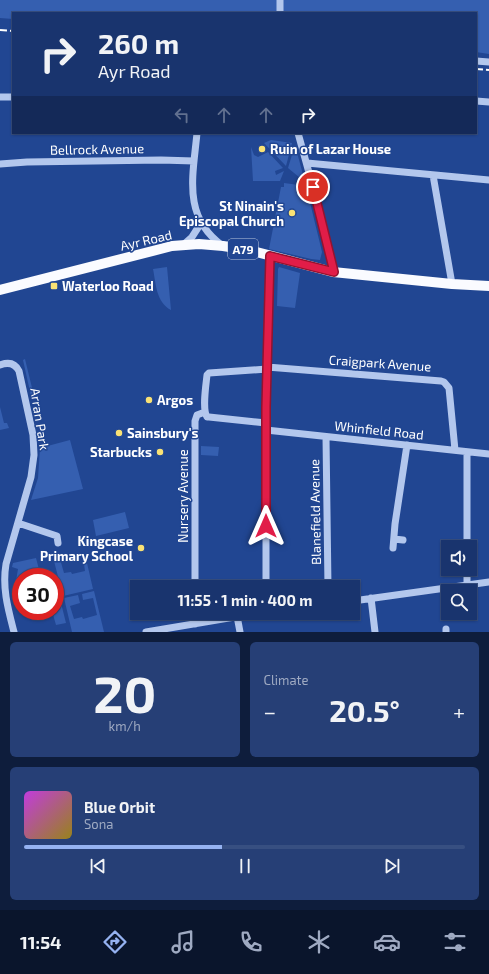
<!DOCTYPE html>
<html lang="en">
<head>
<meta charset="utf-8">
<style>
  :root { --surface:#19346e; --page:#263f76; --text:#f1f3f6; --muted:#9faac2; --line:#374f81; --accent:#95b2f1 }
  body { margin:0; font-family:"Exo 2",sans-serif; background:var(--page); color:var(--text); height:100vh; display:flex; flex-direction:column; font-size:15px; white-space:nowrap }
  * { box-sizing:border-box; margin:0 }
  p { font-size:13px; color:var(--muted) }
  .icon { flex:none; width:22px; height:22px; fill:none; stroke:currentColor; stroke-width:2; stroke-linecap:round; stroke-linejoin:round }
  .map { position:relative; height:632px; overflow:hidden }
  .panel { display:flex; flex-direction:column; gap:10px; padding:10px; background:#0e1d3c; flex:1 }
  .panel>* { flex:none }
  .banner { position:absolute; left:12px; top:12px; width:465px; height:122px; border-radius:0px; box-shadow:0 1px 3px #0004,0 0 0 1px var(--line); background:#19346e; color:var(--text); overflow:hidden }
  .buttons { position:absolute; left:441px; top:540px; display:grid; gap:8px }
  .buttons a { display:grid; place-items:center; width:36px; height:36px; border-radius:0px; background:var(--surface); box-shadow:0 1px 3px #0004,0 0 0 1px var(--line); font-size:20px }
  .speed { position:absolute; left:12px; top:568px; display:flex; gap:8px; font-size:20px; font-weight:700; text-align:center }
  .speed>* { display:grid; place-content:center; width:52px; height:52px; border-radius:50%; background:var(--surface); box-shadow:0 1px 3px #0004,0 0 0 1px var(--line); line-height:1 }
  .speed .limit { border:6px solid #d22; background:#fff; color:#111 }
  .pin { position:absolute; display:grid; place-items:center; width:34px; height:34px; color:#fff; margin:-17px; border:2px solid #fff; border-radius:50%; box-shadow:0 1px 4px #0007 }
  .me { position:absolute; width:44px; margin:-22px; rotate:0deg; stroke-linejoin:round; filter:drop-shadow(0 0 3px #0008) }
  .turn { display:flex; align-items:center; gap:14px; height:84px; padding:0 20px; font-size:18px }
  .turn .icon { width:52px; height:52px; stroke-width:2.5 }
  .turn b { display:block; font-size:28px; line-height:34px }
  .lanes { display:flex; align-items:center; height:38px; padding:0 20px; background:#0003; justify-content:center; gap:20px; direction:ltr }
  .lanes .off { opacity:.35 }
  .big { font-size:30px; font-weight:700; line-height:1.1 }
  .panel .card { flex:1; display:flex; flex-direction:column; justify-content:center; gap:6px; min-width:0; padding:0 14px; border-radius:6px; background:var(--page) }
  .panel .dial { align-items:center; gap:0 }
  .dial b { font-size:52px; line-height:1 }
  .song { display:flex; align-items:center; gap:12px }
  .cover { width:48px; height:48px; border-radius:6px; background:linear-gradient(135deg,hsl(290 70% 55%),hsl(50 70% 35%)) }
  .played { height:4px; border-radius:2px; background:linear-gradient(90deg,var(--accent) 45%,var(--line) 45%) }
  .keys { display:flex; justify-content:space-around; direction:ltr }
  .heat { display:flex; justify-content:space-between; align-items:center; font-size:22px; direction:ltr }
  .panel .tiles { flex:1; display:grid; gap:10px; grid-template-columns:1fr 1fr }
  .card:last-child { grid-column:span 2 }
  .trip { position:absolute; left:130px; top:580px; width:230px; height:40px; border-radius:0px; background:var(--surface); box-shadow:0 1px 3px #0004,0 0 0 1px var(--line); font-weight:700; line-height:40px; text-align:center }
  .menu { display:flex; height:64px; justify-content:space-around; align-items:center; background:#0a152c; color:var(--muted) }
  .menu .icon { width:28px; height:28px }
  .menu .current { color:var(--accent) }
  .menu b { font-size:18px; color:var(--text) }
  .map>svg:first-child { display:block }
</style>
</head>
<body>
<div class="map">
<svg width="489" height="632" viewBox="0 0 489 632">
  <rect width="100%" height="100%" fill="#214692"/>
  <!-- green -->
  <path fill="#355fb0" d="M0 0H489V54L476 52V13H13V19L0 18Z
    M271 140 292 143 286 166 264 143Z
    M295 145 305 182 288 168Z
    M251 147 254 155 258 157 268 152 283 168 275 171 276 175 284 171 280 181H253Z
    M284 183 306 186 322 252 320 260 311 259 269 249 281 187H284Z
    M167 267 171 310C156 302 156 284 153 269Z
    M279 267 300 273 295 308 277 306 278 269Z
    M25 359 34 396H31L23 360Z
    M0 407 4 423H7L9 428 0 430Z
    M70 440 83 489 31 500 38 478 40 448Z
    M201 446 219 447 218 456 201 455Z
    M125 512 129 528 96 536 93 520Z
    M36 558 41 577H21V605H20L16 581 18 569 12 567 13 563Z
    M60 559 64 573 71 572 72 574 85 571 84 564 87 563 93 589 63 596 54 561Z
    M94 591 104 632H72L64 598 78 595 80 603 70 606 74 619 82 617 83 619 97 615 93 598 83 600 82 594Z
    M60 599 66 623 56 625 52 611H55V600Z"/>
  <g fill="none" stroke-linecap="round" stroke-linejoin="round">
    <!-- minor -->
    <path stroke="#b3c7ed" stroke-width="7" d="M280 13V0
      M476 61 489 62
      M0 97H13
      M476 101 489 102
      M197 133C193 176 182 217 223 246
      M298 133 316 198 333 272
      M307 163 489 180
      M0 164 27 162 161 160 194 161
      M433 175 452 284
      M183 245 192 237 201 223
      M0 365C8 362 15 363 19 371L33 435 34 455 31 477 6 564C2 588 8 609 14 632
      M267 367 441 381 444 382 449 388 455 450
      M266 423 209 417H207C202 409 206 385 207 375L209 373 267 369
      M266 430 489 454
      M326 437 328 587
      M18 523 57 536 58 543
      M394 539 403 540
      M467 547V452
      M393 548 395 524 407 445
      M467 585V569
      M195 587V421L197 415 205 412
      M266 587V407L270 256
      M371 598 375 632
      M353 601 489 582
      M237 616 240 632
      M195 624V613
      M146 632 259 613
      M446 632V629"/>
    <!-- major -->
    <path stroke="#fafbff" stroke-width="10" d="M0 290 172 246 199 244 223 246 249 250 333 272 452 284 489 286"/>
    <!-- rail -->
    <path stroke="#fff" stroke-width="2" stroke-dasharray="7 3" stroke-linecap="butt" d="M0 30 13 31
      M476 69 489 70"/>
  </g>
  <g fill="none" stroke-linecap="round" stroke-linejoin="round">
    <!-- route casing -->
    <g stroke="#92132f" stroke-width="10">
      <path id="route" d="M266 526V407L270 256 334 272 313 187"/>
    </g>
    <!-- route -->
    <use href="#route" stroke="#e11d48" stroke-width="7"/>
  </g>
  <!-- markers -->
  <g fill="#fae275" stroke="#214692" stroke-width="1.5">
    <circle cx="262" cy="149" r="4"/>
    <circle cx="292" cy="213" r="4"/>
    <rect x="50" y="282" width="8" height="8" rx="2"/>
    <circle cx="149" cy="400" r="4"/>
    <circle cx="119" cy="433" r="4"/>
    <circle cx="160" cy="452" r="4"/>
    <circle cx="141" cy="548" r="4"/>
  </g>
  <g text-anchor="middle" dominant-baseline="central" stroke-width="3" stroke-linejoin="round" paint-order="stroke">
    <!-- shield labels -->
    <rect fill="#214692" stroke="#bcc8de" stroke-width="1" x="228" y="239" width="30" height="20" rx="3"/>
    <g font-size="12" font-weight="bold" fill="#fff">
      <text x="243" y="249">A79</text>
    </g>
    <!-- street labels -->
    <g font-size="13" fill="#fff" stroke="#214692">
      <text transform="translate(97 149) rotate(-1)">Bellrock Avenue</text>
      <text transform="translate(146 240) rotate(-13)">Ayr Road</text>
      <text transform="translate(380 363) rotate(4)">Craigpark Avenue</text>
      <text transform="translate(40 419) rotate(81)">Arran Park</text>
      <text transform="translate(379 430) rotate(6)">Whinfield Road</text>
      <text transform="translate(183 496) rotate(-90)">Nursery Avenue</text>
      <text transform="translate(315 512) rotate(-91)">Blanefield Avenue</text>
    </g>
    <!-- poi labels -->
    <g font-size="13" font-weight="bold" fill="#fff" stroke="#214692" text-anchor="start">
      <text x="270" y="149">Ruin of Lazar House</text>
      <text x="284" y="206" text-anchor="end">St Ninain's<tspan x="284" dy="15">Episcopal Church</tspan></text>
      <text x="62" y="286">Waterloo Road</text>
      <text x="157" y="400">Argos</text>
      <text x="127" y="433">Sainsbury's</text>
      <text x="152" y="452" text-anchor="end">Starbucks</text>
      <text x="133" y="541" text-anchor="end">Kingcase<tspan x="133" dy="15">Primary School</tspan></text>
    </g>
  </g>
</svg>
<div class="buttons">
<a><svg class="icon" aria-label="sound" viewBox="0 0 24 24"><path d="M4 9h4l5-4v14l-5-4H4zM17 9q2 3 0 6"/></svg></a>
<a><svg class="icon" aria-label="search" viewBox="0 0 24 24"><circle cx="10" cy="10" r="6"/><path d="M15 15l6 6"/></svg></a>
</div>
<div class="speed"><div class="limit">30</div></div>
<div class="pin" style="left:313px;top:187px;background:#d93025"><svg class="icon" aria-label="arrive" viewBox="0 0 24 24"><path d="M6 21V4h12l-3 4 3 4H6"/></svg></div>
<svg class="me" style="left:266px;top:526px" viewBox="-20 -20 40 40"><path d="M0-17L14 15 0 8-14 15z" fill="#e11d48" stroke="#fff" stroke-width="4"/></svg>
<div class="trip">11:55 · 1 min · 400 m</div>
<div class="banner">
<div class="turn"><svg class="icon" aria-label="right" viewBox="0 0 24 24"><path d="M7 20v-9h11M14 6l5 5-5 5"/></svg><div><b>260 m</b>Ayr Road</div></div>
<div class="lanes"><svg class="icon off" aria-label="left" viewBox="0 0 24 24"><path d="M17 20v-9H6M10 6l-5 5 5 5"/></svg><svg class="icon off" aria-label="ahead" viewBox="0 0 24 24"><path d="M12 20V5M6 11l6-6 6 6"/></svg><svg class="icon off" aria-label="ahead" viewBox="0 0 24 24"><path d="M12 20V5M6 11l6-6 6 6"/></svg><svg class="icon" aria-label="right" viewBox="0 0 24 24"><path d="M7 20v-9h11M14 6l5 5-5 5"/></svg></div>
</div>
</div>
<section class="panel">
<div class="tiles">
<div class="card dial"><b>20</b><p>km/h</p></div>
<div class="card"><p>Climate</p>
<div class="heat"><a>−</a><b class="big">20.5°</b><a>+</a></div>
</div>
<div class="card">
<div class="song"><i class="cover"></i><div><b>Blue Orbit</b><p>Sona</p></div></div>
<div class="played"></div>
<div class="keys"><svg class="icon" aria-label="previous" viewBox="0 0 24 24"><path d="M18 5L8 12l10 7zM5 5v14"/></svg><svg class="icon" aria-label="pause" viewBox="0 0 24 24"><path d="M8 5v14M16 5v14"/></svg><svg class="icon" aria-label="next" viewBox="0 0 24 24"><path d="M6 5l10 7-10 7zM19 5v14"/></svg></div>
</div>
</div>
</section>
<nav class="menu">
<b>11:54</b>
<svg class="icon current" aria-label="directions" viewBox="0 0 24 24"><path d="M12 3l9 9-9 9-9-9zM9 14v-3h6M13 9l2 2-2 2"/></svg>
<svg class="icon" aria-label="music" viewBox="0 0 24 24"><path d="M9 18V5l10-2v13"/><circle cx="6" cy="18" r="3"/><circle cx="16" cy="16" r="3"/></svg>
<svg class="icon" aria-label="phone" viewBox="0 0 24 24"><path d="M5 4h4l2 5-3 2q2 4 5 5l2-3 5 2v4C11 20 4 13 5 4z"/></svg>
<svg class="icon" aria-label="climate" viewBox="0 0 24 24"><path d="M12 3v18M4 7l16 10M4 17L20 7"/></svg>
<svg class="icon" aria-label="car" viewBox="0 0 24 24"><path d="M5 17H2v-5l4-1 3-4h7l3 4 3 1v5h-3M9 17h6M6 11h13"/><circle cx="7" cy="17" r="2"/><circle cx="17" cy="17" r="2"/></svg>
<svg class="icon" aria-label="filters" viewBox="0 0 24 24"><path d="M4 7h16M4 17h16"/><circle cx="9" cy="7" r="2"/><circle cx="15" cy="17" r="2"/></svg>
</nav>
</body>
</html>
